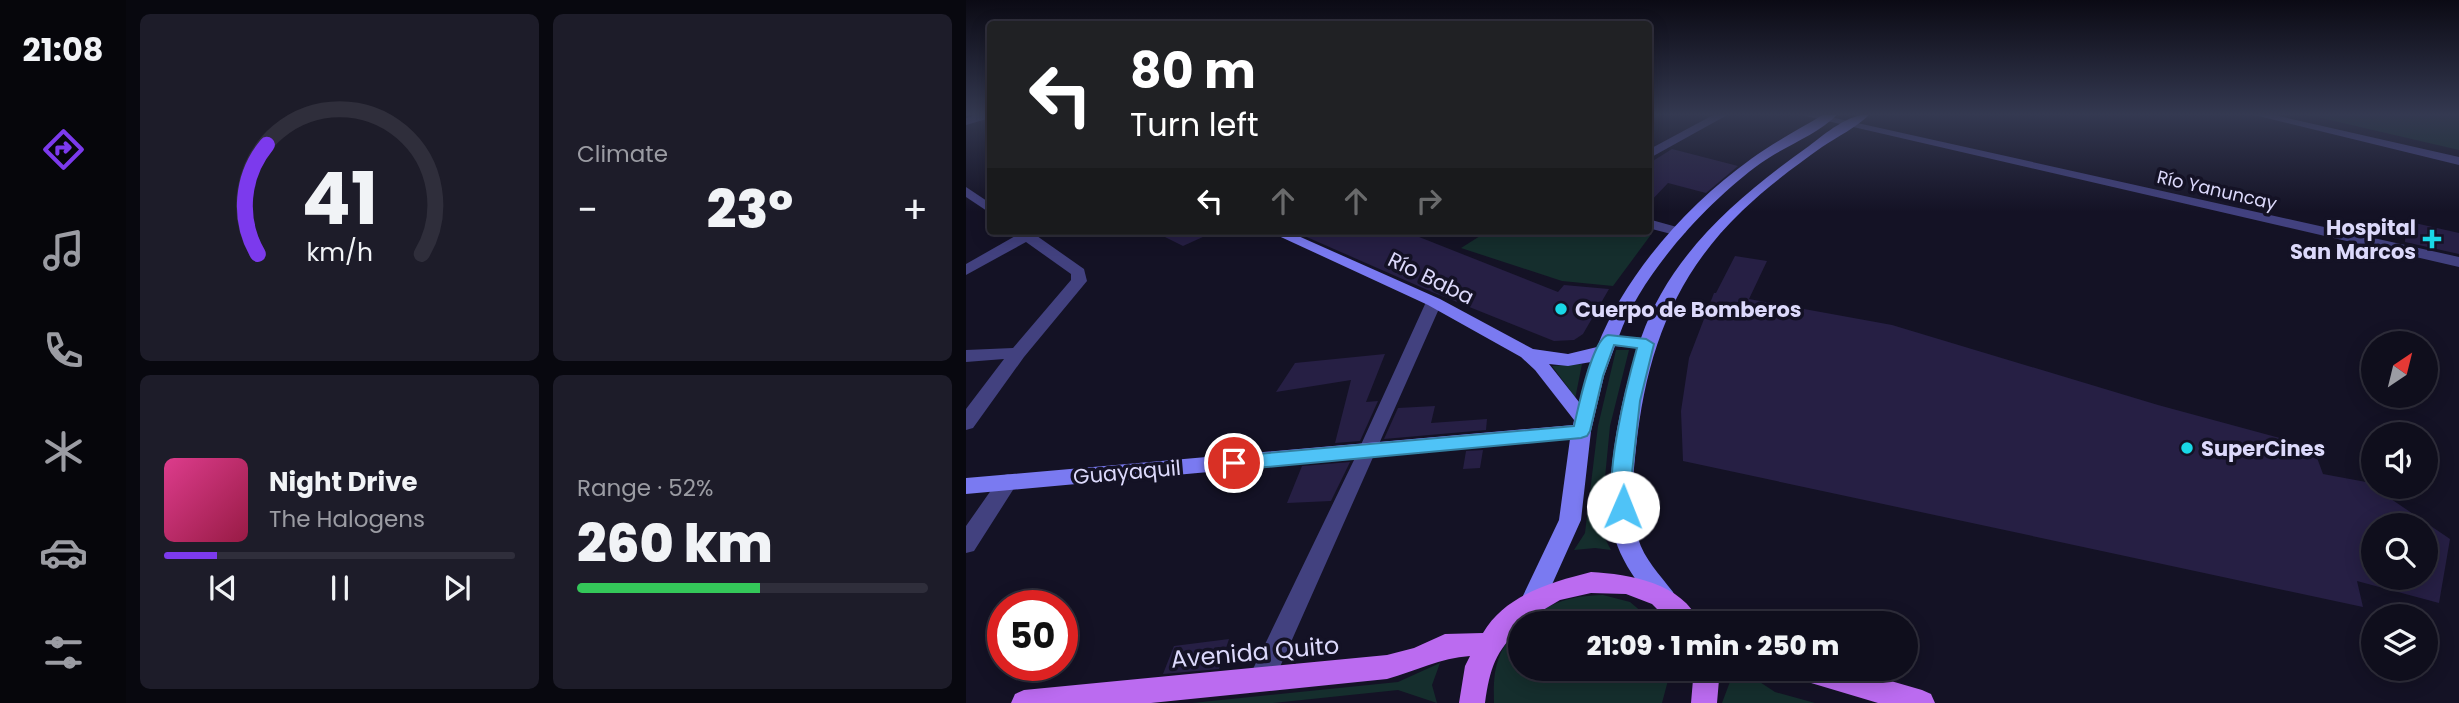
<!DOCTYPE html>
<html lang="en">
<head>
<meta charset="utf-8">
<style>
  :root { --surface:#0f0e1c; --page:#1d1c29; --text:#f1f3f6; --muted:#9b9ca3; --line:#2f2e3b; --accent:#7c3aed }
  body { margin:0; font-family:Poppins,sans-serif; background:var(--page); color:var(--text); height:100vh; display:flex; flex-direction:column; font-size:26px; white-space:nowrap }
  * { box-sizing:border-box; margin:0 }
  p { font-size:23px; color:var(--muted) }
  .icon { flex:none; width:38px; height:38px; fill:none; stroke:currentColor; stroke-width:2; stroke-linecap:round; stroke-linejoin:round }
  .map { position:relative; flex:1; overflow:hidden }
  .sheet { display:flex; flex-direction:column; gap:14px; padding:14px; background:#08080f; width:840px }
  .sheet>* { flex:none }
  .guide { position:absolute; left:21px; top:21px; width:665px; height:214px; border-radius:7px; box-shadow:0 4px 18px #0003,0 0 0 2px var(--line); background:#202124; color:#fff; overflow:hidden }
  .needle { width:46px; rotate:35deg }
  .controls { position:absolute; left:1395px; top:331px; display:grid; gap:14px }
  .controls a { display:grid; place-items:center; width:77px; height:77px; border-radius:50%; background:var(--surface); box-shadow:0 4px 18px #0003,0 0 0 2px var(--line); font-size:35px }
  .speed { position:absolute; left:21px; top:590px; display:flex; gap:14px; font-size:35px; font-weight:700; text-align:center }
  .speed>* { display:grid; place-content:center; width:91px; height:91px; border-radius:50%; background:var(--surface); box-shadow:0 4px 18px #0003,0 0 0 2px var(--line); line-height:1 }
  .speed .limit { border:10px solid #d22; background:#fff; color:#111 }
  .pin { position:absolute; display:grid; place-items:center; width:60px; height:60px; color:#fff; margin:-30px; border:4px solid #fff; border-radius:50%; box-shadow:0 2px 7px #0007 }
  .me { position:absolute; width:77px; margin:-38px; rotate:1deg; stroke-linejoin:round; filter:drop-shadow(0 0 5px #0008) }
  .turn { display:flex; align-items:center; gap:24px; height:147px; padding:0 28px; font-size:32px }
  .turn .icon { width:91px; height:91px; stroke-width:2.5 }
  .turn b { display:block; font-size:49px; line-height:60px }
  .lanes { display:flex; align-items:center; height:66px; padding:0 28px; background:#0003; justify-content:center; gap:35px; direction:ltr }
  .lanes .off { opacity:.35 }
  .big { font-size:52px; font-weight:800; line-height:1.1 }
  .sheet .card { flex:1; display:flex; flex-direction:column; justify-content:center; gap:10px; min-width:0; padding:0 24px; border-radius:10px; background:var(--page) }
  .sheet .dial { align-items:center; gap:0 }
  .dial svg { height:182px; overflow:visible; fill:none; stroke:var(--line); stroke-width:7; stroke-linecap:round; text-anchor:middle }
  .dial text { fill:var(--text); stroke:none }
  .song { display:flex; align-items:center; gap:21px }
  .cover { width:84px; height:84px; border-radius:10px; background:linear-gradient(135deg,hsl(330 70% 55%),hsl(340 70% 35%)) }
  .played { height:7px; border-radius:4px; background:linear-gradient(90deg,var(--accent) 15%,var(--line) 15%) }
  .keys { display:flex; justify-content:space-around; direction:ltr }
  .heat { display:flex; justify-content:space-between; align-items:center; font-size:38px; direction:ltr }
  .charge { height:10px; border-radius:5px; background:linear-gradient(90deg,#34c759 52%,var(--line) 0) }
  .sheet .tiles { flex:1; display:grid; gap:14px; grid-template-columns:repeat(2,1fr) }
  .trip { position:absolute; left:542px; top:611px; width:410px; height:70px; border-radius:35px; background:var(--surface); box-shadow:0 4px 18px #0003,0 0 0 2px var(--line); font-weight:800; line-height:70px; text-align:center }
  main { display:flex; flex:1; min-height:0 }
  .menu { display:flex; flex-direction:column; width:126px; justify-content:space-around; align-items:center; background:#06060b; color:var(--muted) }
  .menu .icon { width:49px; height:49px }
  .menu .selected { color:var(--accent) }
  .menu b { font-size:32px; color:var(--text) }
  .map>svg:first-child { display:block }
</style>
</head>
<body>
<main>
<nav class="menu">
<b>21:08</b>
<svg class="icon selected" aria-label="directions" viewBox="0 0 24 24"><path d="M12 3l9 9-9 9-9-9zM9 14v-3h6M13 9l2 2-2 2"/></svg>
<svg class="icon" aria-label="music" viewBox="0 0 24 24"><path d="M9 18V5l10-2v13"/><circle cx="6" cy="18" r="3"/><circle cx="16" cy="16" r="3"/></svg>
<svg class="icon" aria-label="phone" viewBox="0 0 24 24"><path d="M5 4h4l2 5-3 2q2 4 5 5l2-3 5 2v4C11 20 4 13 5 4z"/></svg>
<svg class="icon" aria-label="climate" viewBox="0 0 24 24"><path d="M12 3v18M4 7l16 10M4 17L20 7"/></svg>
<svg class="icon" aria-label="car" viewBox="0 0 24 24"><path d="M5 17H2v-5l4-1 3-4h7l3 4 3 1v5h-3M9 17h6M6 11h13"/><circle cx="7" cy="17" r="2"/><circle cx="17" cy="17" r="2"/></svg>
<svg class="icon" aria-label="filters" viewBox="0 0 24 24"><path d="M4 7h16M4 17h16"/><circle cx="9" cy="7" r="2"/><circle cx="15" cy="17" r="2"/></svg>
</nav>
<section class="sheet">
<div class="tiles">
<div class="card dial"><svg viewBox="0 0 100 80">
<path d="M14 69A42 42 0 1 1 86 69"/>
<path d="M14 69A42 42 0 0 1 18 21" stroke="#7c3aed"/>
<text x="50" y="56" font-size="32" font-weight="700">41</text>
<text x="50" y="72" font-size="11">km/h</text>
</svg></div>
<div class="card"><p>Climate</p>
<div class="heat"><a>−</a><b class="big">23°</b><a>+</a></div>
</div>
<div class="card">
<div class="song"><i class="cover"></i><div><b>Night Drive</b><p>The Halogens</p></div></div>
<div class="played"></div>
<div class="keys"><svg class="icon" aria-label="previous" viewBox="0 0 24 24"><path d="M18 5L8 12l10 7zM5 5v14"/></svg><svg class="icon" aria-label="pause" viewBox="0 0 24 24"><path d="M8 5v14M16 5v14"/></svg><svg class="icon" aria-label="next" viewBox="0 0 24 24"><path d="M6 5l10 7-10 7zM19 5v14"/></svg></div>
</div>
<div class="card"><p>Range · 52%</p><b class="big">260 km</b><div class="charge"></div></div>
</div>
</section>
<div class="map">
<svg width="1493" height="703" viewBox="0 0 1493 703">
  <rect width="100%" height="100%" fill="#141225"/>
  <!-- green -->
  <path fill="#152e2d" d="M1338 114H1493V150Z
    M683 228 686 231 684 236 647 286 596 281 495 248 522 231H682Z
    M650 350H663L644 426 634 529 645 550 629 548 608 550 619 533 632 426Z
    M616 364 609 399H605L604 390 586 366Z
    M637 595 664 602 689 623H555C585 603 601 596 637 595Z
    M555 623V668L705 669 696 703H528C527 665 531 653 555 623Z
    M474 663 466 685 471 703 432 690 307 703H226L432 682Z
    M762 668 774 669 809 692 849 703H756L765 679Z"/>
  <!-- building -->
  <path fill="#261f44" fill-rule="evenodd" d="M706 149 741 158 772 166 740 193 702 183 682 204V164Z
    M1440 221 1493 233V254L1439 242Z
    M187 231H250L217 246Z
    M327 231H438L592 292 598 285 643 289 617 334 608 340 588 341 466 292Z
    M769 256 801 261 783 299 926 325 1192 405 1347 447 1357 474 1400 482 1484 539 1473 603 1391 581 1397 607 717 461 715 411 723 358 748 293H750ZM1407 525H1460V578H1407Z
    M419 354 400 402 412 401 394 441 369 443 385 380 310 392 329 363Z
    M469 406 465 423 521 419 520 430 418 439 432 408Z
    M517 450 514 468 497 469 500 451Z
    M384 462 365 501 321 503 336 466Z
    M263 639 253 669 197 674 208 646Z"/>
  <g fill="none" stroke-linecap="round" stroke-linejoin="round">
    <!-- street -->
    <path fill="#42417f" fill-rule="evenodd" d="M13 114H24V118L0 125V118Z
      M749 114H763L682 159V150Z
      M831 114H851L1493 257V267Z
      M1284 114H1304L1493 157V165Z
      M0 187 24 203V213L0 197Z
      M682 219 718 229 720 232 713 236 682 228Z
      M47 231H76L71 236 118 269 121 281 58 357 7 428 0 430V409L38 359 0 362V350L47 348 105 280V274L60 242 0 275V264L51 235Z
      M468 297 476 302 305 687 296 690 287 687 283 678 287 669 388 460 460 302Z
      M42 474 49 476 52 482 8 551 0 553V526L35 476Z"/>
    <!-- secondary -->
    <path fill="#7a7af1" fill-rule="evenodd" d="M858 114H872C851 135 819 146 795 163 742 201 675 274 653 336L675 338C704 254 773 196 843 146 860 133 882 114 904 114 891 127 871 137 856 147 828 167 801 187 776 211 707 277 680 354 670 448 667 477 663 510 672 538 678 559 694 575 707 592L710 599 707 606C691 612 686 602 678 591 666 575 655 558 649 539 635 490 655 396 672 348L649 346 638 376 625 431 615 520 575 609 566 612 557 609 554 602 593 520 604 439 0 494V478L607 425 608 420 569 370 555 357 462 305 302 231H321L474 299 567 349 602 354 631 347C660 273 721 205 785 159 808 142 834 129 858 114ZM625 362 613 402 583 364 602 366Z"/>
    <!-- primary -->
    <path fill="#bb6bf0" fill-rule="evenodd" d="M625 572C664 574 716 583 734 623H705L686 604 660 594 625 593 594 600 555 623V627C529 652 524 668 519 703H493L499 666 504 656C474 658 450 671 421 679L185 703H45L49 694 58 690 421 655 448 648 479 634 517 633C539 595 586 582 625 572Z
      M728 668H754L751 703H725Z
      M822 668H880L956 690 965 694 969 703H912L835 680 826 677Z"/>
  </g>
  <!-- sky -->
  <linearGradient id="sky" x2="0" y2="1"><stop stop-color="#0b0a14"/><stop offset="0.54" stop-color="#343951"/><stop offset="1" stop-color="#343951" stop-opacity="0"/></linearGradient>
  <rect width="1493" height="212" fill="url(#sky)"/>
  <!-- route -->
  <path fill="#4fc3f7" stroke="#337fa1" stroke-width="2" d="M642 335 680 339 688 344 674 401 664 491 666 507 664 512 657 514 650 512C635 484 662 380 671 348L648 345 637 376 624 431 621 436 615 438 268 470 262 468 259 463 262 458 268 456 608 426C612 409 626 339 642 335Z"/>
  <!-- markers -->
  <g fill="#19d8e7" stroke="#141225" stroke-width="2.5">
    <path d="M1462.5 228.5h7v7h7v7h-7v7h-7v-7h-7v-7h7z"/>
    <circle cx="595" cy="309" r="7"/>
    <circle cx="1221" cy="448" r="7"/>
  </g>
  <g text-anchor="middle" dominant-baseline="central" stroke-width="7" stroke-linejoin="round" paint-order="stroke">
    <!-- far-street labels -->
    <g font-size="18" fill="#dcd9fb" stroke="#141225">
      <text transform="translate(1251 190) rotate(13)">Río Yanuncay</text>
    </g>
    <!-- poi labels -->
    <g font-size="21" font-weight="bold" fill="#dcd9fb" stroke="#141225" text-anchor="start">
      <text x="1450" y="227" text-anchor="end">Hospital<tspan x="1450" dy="24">San Marcos</tspan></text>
      <text x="609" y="309">Cuerpo de Bomberos</text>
      <text x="1235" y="448">SuperCines</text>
    </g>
    <!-- street labels -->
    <g font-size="21" fill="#dcd9fb" stroke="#141225">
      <text transform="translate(465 278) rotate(26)">Río Baba</text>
      <text transform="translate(161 472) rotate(-5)">Guayaquil</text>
    </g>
    <!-- near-street labels -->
    <g font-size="24" fill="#dcd9fb" stroke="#141225">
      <text transform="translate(289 652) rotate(-5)">Avenida Quito</text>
    </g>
  </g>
</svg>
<div class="controls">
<a><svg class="needle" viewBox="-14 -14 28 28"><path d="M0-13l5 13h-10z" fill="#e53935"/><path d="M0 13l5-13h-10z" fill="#9b9ca3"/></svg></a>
<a><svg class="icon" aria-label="sound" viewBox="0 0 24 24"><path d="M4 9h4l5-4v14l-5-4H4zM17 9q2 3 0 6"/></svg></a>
<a><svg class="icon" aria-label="search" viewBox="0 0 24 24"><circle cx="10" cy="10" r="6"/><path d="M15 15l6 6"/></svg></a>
<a><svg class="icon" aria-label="layers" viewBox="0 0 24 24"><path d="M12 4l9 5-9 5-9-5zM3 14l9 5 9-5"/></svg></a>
</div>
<div class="speed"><div class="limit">50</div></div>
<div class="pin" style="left:268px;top:463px;background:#d93025"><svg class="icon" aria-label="arrive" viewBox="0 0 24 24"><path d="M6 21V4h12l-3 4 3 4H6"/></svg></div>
<svg class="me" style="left:657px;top:507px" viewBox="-20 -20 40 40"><circle r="19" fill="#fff"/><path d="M0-13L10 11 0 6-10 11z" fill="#4fc3f7"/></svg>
<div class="trip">21:09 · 1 min · 250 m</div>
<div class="guide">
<div class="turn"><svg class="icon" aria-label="left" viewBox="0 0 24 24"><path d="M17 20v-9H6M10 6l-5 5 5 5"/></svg><div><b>80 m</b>Turn left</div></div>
<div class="lanes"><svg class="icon" aria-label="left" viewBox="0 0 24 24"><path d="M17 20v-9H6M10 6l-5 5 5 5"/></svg><svg class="icon off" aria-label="ahead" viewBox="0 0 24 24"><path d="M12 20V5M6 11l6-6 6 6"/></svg><svg class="icon off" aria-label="ahead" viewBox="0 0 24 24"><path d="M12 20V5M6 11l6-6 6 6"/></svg><svg class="icon off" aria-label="right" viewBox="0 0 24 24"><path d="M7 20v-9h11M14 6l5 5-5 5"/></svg></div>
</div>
</div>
</main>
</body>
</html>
